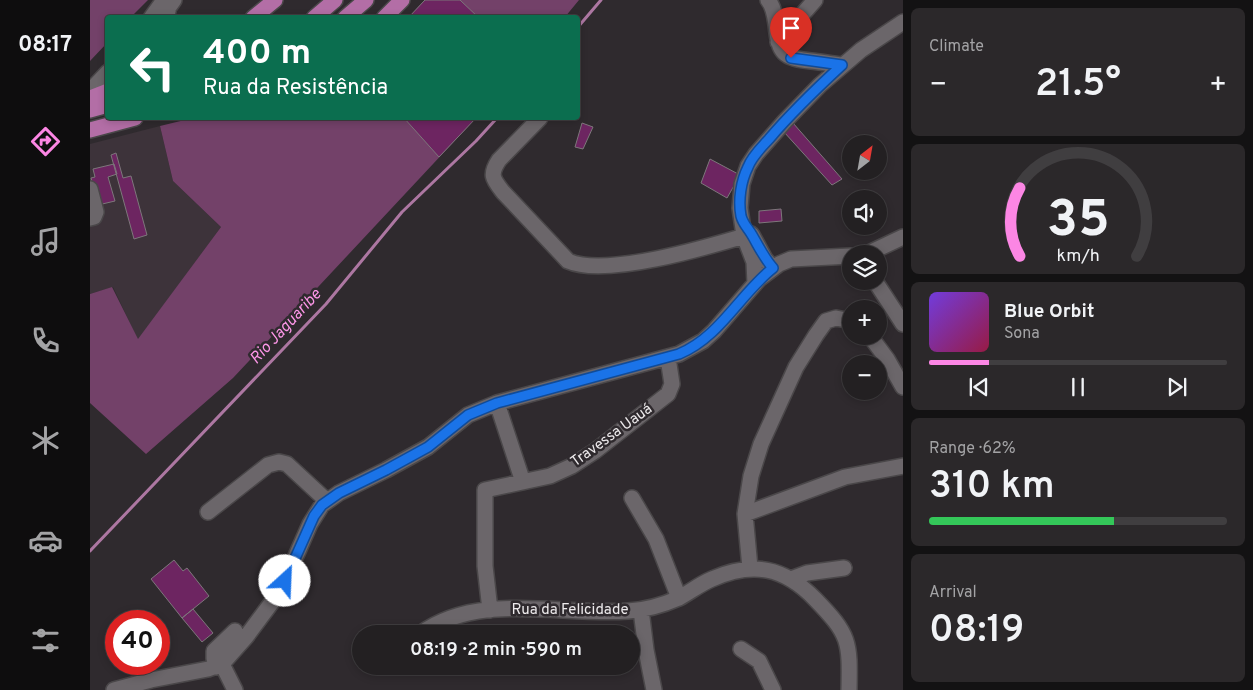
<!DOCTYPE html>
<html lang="en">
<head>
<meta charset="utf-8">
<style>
  :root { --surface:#232022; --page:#2b282a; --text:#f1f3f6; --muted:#a3a3a5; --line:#403e40; --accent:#fc86e4 }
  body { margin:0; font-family:Overpass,sans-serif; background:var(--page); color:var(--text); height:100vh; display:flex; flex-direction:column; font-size:19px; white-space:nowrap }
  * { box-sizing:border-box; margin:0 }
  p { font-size:16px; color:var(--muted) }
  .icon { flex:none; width:28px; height:28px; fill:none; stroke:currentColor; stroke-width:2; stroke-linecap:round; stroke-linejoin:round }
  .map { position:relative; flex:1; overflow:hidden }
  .sheet { display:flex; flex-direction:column; gap:8px; padding:8px; background:#131213; width:350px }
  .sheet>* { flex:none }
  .top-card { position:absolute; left:15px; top:15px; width:475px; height:105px; border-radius:5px; box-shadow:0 2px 8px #0003,0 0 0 1px var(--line); background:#0b6e4f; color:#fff; overflow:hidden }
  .needle { width:32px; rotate:31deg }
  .buttons { position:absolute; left:752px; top:135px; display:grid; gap:10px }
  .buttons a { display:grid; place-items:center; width:45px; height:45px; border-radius:50%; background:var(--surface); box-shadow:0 2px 8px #0003,0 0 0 1px var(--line); font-size:25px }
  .speed { position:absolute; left:15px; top:610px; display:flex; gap:10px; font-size:25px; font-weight:700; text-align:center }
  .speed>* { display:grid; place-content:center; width:65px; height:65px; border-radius:50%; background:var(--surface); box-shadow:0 2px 8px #0003,0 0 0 1px var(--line); line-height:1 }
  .speed .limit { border:8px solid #d22; background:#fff; color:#111 }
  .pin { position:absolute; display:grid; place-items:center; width:42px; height:42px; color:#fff; margin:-51px -21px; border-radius:50% 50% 50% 0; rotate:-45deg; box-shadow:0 0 5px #0007 }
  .pin .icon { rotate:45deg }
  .me { position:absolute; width:55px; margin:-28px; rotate:25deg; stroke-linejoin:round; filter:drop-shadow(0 0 4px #0008) }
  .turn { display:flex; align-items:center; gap:18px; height:105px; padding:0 15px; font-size:22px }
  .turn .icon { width:65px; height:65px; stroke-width:2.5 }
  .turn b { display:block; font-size:35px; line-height:42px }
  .big { font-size:38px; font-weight:600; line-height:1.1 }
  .sheet .card { flex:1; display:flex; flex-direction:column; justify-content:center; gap:8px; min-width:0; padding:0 18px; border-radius:8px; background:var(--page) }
  .sheet .dial { align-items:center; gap:0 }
  .dial svg { height:130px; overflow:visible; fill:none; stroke:var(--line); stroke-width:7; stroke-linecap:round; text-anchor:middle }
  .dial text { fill:var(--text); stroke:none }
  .song { display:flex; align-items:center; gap:15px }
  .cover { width:60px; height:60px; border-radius:8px; background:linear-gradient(135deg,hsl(260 70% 55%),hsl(340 70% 35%)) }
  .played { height:5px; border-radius:2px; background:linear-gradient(90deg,var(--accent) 20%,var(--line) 20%) }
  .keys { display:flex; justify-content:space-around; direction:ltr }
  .heat { display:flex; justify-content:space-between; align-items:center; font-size:28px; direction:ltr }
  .charge { height:8px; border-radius:4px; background:linear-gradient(90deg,#34c759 62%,var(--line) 0) }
  .trip { position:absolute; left:262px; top:625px; width:288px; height:50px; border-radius:25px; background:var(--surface); box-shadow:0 2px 8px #0003,0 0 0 1px var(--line); font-weight:600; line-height:50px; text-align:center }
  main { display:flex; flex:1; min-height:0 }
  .menu { display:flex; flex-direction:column; width:90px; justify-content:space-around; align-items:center; background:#0e0d0e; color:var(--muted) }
  .menu .icon { width:35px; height:35px }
  .menu .current { color:var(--accent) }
  .menu b { font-size:22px; color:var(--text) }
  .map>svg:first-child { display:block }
</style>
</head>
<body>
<main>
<nav class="menu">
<b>08:17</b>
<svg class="icon current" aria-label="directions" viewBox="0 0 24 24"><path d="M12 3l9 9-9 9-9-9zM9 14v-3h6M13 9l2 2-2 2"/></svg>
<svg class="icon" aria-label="music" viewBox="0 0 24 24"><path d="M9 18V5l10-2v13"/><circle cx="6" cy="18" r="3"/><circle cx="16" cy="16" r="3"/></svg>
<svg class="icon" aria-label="phone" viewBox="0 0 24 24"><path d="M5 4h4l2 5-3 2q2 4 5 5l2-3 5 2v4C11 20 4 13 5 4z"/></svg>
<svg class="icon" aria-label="climate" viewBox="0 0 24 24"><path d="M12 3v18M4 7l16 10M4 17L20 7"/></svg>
<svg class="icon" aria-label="car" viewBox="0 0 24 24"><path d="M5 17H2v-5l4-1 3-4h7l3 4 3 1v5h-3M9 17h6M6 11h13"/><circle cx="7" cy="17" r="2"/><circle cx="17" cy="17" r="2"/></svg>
<svg class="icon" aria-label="filters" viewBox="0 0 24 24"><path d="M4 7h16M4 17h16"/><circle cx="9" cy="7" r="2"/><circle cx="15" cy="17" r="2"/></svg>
</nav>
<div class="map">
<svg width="813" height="690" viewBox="0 0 813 690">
  <rect width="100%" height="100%" fill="#2f2a2e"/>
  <!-- built -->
  <path fill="#3d333a" d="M70 126 83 181 131 227 48 340 23 287 0 294V144Z"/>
  <!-- green -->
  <path fill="#734169" d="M0 0H58L41 17 18 18 17 43 0 61Z
    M335 0H489L475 17 318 18Z
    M103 118H386L143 378 56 454 0 403V294L22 287 48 339 131 227 83 181 70 126Z"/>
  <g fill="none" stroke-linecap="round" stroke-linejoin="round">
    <!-- stream -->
    <path stroke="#ad77a2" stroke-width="3" d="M488 27 511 0
      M0 551 236 304 312 212 386 141 407 118"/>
  </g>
  <!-- building -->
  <path fill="#6d2561" stroke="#7d777b" d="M335 0H370L389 18H318Z
    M314 118H386L349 157Z
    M492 123 503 127 493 149 485 147Z
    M703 123 752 179 742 185 694 132Z
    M26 153 33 178 41 176 57 235 44 239 21 155Z
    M620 159 650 175 637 198 611 183Z
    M24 164 27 174 18 177 25 201 8 205 1 178 5 177 3 169Z
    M691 209 692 221 669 223V211Z
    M84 560 93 571 97 568 119 596 92 618 61 579Z
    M103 609 123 633 112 642 92 618Z"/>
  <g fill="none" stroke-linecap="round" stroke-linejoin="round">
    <!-- minor casing -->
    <g stroke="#4a4749" stroke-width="18">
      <path id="minor" d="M678 0C684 7 685 17 686 25 689 54 693 58 721 61 731 62 742 64 752 65
        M61 18 74 0
        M76 18 79 7 84 0
        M688 42 725 0
        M0 91 18 72
        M450 118 409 160C399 175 403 179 413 192L478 261C516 278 621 246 661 234
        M0 189 6 212 4 217 0 218
        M662 235 675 259 683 268
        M777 254 813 237
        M785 281 813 324
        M665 284 664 262 654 236 650 208 652 184 658 166 666 154 695 121 730 85 771 50 813 22
        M780 336 797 359 813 387
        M407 403 433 482
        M542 498 566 539 589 598
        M118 512 178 465 189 462 197 464 237 501
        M655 514 755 477 813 466
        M660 568 655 514 661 476 671 444 706 367 726 335 736 321 746 318 761 321
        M701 579 717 573 754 568
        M400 610 395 566V490L460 476 482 466 505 451 578 394 582 384 578 358
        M551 610 556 650 564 690
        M330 634C389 591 470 616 538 611 556 610 573 605 589 598 600 592 610 584 622 579 663 561 694 567 725 599 760 635 760 641 759 690
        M651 649 669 661 683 690
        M132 664 145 690
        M126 667 124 658V651L145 631
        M24 690 61 680 118 669 132 664 156 637 191 590 220 524 232 505 249 493 296 470 338 447 378 415 407 403 589 354 613 341 624 331 669 279 689 264 701 259 761 256"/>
    </g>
    <!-- major casing -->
    <g stroke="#4a4749" stroke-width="18">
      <path id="major" d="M163 18 185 0
        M224 18 245 0
        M255 18 276 0
        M294 18 312 0
        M0 98 18 91
        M0 110 18 105
        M0 130 45 118"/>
    </g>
    <!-- minor -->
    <use href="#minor" stroke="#6b666a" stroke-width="15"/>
    <!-- major -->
    <use href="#major" stroke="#b36ea6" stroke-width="15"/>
  </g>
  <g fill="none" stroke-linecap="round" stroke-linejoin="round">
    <!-- route casing -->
    <g stroke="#114b97" stroke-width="12">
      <path id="route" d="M195 581 224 516 232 505 249 493 296 470 338 447 378 415 407 403 589 354C630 337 650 294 683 268 674 258 669 247 662 235 658 228 653 224 651 216 648 200 651 181 658 167 662 156 671 148 679 139 701 113 726 89 752 65L701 58"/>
    </g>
    <!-- route -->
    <use href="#route" stroke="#1a73e8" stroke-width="9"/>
  </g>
  <g text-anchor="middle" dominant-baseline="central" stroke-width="5" stroke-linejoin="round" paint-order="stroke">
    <!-- street labels -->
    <g font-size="15" fill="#edeaec" stroke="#2f2a2e">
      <text transform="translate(522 436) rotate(-36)">Travessa Uauá</text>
      <text x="480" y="610">Rua da Felicidade</text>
    </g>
    <!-- water labels -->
    <g font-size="16" font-style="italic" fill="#fc96e7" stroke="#2f2a2e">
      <text transform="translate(196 327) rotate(-47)">Rio Jaguaribe</text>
    </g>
  </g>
</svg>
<div class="buttons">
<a><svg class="needle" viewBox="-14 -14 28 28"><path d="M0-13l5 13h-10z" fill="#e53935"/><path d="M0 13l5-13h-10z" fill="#a3a3a5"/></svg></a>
<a><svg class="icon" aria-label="sound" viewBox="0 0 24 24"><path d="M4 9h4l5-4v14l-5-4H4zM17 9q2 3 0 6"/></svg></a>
<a><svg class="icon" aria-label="layers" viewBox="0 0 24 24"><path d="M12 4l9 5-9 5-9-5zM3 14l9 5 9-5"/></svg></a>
<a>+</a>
<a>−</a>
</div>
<div class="speed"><div class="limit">40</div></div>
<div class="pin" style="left:701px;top:58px;background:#d93025"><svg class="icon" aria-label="arrive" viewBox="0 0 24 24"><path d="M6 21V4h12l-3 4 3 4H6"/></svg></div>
<svg class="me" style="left:195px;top:581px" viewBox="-20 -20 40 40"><circle r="19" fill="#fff"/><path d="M0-13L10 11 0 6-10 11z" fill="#1a73e8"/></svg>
<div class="trip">08:19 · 2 min · 590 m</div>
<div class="top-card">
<div class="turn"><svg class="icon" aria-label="left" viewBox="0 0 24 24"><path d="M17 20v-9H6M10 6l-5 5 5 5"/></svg><div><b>400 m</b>Rua da Resistência</div></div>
</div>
</div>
<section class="sheet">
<div class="card"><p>Climate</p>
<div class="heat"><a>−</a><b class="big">21.5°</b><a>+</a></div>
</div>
<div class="card dial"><svg viewBox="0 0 100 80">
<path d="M14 69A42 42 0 1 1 86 69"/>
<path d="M14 69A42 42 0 0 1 14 27" stroke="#fc86e4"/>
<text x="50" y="56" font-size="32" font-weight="700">35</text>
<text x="50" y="72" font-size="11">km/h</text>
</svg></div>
<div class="card">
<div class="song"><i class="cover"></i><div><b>Blue Orbit</b><p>Sona</p></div></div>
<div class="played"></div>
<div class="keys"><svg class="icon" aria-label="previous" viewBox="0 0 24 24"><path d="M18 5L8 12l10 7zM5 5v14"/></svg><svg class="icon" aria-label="pause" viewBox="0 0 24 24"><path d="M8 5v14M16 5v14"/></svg><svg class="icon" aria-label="next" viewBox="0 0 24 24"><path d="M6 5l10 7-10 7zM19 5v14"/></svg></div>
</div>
<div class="card"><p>Range · 62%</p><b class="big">310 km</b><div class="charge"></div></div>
<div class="card"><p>Arrival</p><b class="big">08:19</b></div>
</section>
</main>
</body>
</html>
